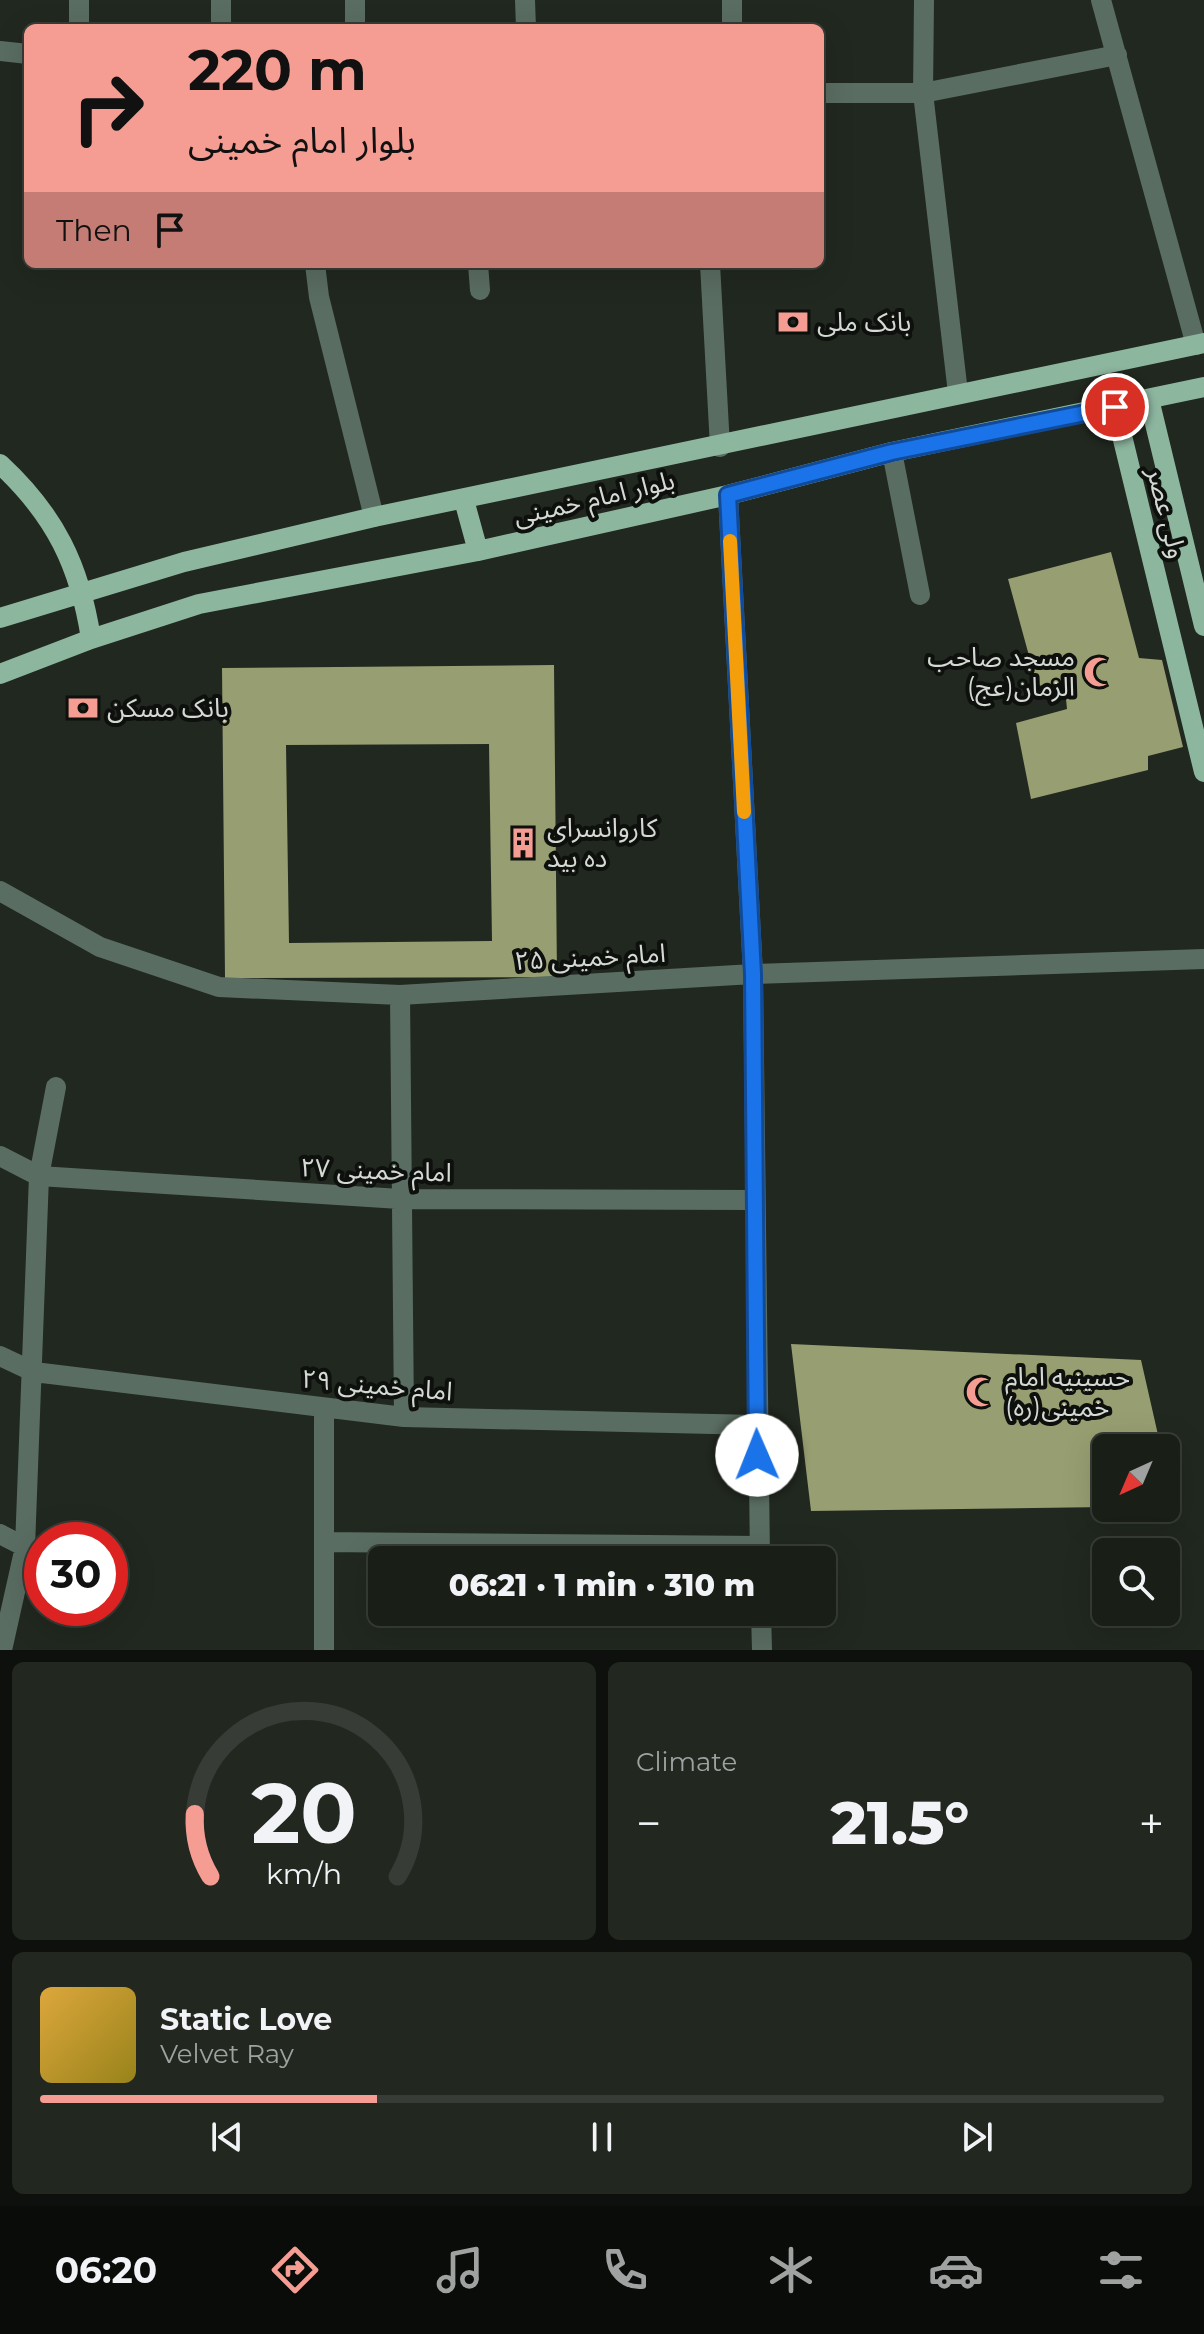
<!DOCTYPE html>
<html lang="en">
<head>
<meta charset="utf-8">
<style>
  :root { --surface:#191e17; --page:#222720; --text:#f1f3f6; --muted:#9fa2a1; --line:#373c36; --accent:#f59c93 }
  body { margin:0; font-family:Montserrat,"Noto Sans Arabic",sans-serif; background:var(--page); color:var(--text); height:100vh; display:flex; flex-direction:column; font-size:30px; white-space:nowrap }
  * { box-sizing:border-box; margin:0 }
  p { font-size:26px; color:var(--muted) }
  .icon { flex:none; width:44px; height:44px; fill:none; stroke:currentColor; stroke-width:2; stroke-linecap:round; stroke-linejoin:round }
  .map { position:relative; height:1650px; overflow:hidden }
  .drawer { display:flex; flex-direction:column; gap:12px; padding:12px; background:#0e100d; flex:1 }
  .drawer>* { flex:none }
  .banner { position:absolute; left:24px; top:24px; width:800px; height:244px; border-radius:12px; box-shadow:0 8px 32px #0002,0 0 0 2px var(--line); background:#f59c93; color:#111; overflow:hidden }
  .needle { width:52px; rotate:224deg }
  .fabs { position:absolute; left:1092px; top:1434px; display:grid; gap:16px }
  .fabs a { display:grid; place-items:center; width:88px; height:88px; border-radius:12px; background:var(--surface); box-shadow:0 8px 32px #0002,0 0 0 2px var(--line); font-size:40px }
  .speed { position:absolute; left:24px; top:1522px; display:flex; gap:16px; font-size:40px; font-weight:700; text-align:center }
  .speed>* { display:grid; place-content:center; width:104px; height:104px; border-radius:50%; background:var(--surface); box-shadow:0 8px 32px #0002,0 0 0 2px var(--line); line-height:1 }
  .speed .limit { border:12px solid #d22; background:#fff; color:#111 }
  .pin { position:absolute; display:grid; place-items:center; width:68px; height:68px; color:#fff; margin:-34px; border:4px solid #fff; border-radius:50%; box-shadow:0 2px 8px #0007 }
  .me { position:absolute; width:88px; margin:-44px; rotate:359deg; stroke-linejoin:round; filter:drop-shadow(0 0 6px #0008) }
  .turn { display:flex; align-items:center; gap:28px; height:168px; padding:0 32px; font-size:36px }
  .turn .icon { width:104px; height:104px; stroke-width:2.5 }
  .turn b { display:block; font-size:56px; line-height:68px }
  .then { display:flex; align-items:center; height:76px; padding:0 32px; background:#0003; gap:16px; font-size:30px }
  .big { font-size:60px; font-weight:800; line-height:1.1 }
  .drawer .widget { flex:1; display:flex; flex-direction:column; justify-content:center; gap:12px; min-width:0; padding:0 28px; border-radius:12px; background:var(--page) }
  .drawer .dial { align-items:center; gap:0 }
  .dial svg { height:208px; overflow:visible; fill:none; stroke:var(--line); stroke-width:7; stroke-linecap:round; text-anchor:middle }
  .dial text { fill:var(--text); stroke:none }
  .song { display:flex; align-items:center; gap:24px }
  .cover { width:96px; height:96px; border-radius:12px; background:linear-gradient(135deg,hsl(40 70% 55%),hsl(50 70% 35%)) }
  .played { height:8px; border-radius:4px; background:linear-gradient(90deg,var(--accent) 30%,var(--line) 30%) }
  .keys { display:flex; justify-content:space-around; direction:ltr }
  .heat { display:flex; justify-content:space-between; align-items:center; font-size:44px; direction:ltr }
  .drawer .tiles { flex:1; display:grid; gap:12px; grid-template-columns:1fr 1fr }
  .widget:last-child { grid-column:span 2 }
  .trip { position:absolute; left:368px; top:1546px; width:468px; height:80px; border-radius:12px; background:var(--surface); box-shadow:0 8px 32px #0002,0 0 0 2px var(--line); font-weight:800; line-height:80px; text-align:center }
  .menu { display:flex; height:128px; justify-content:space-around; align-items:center; background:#0a0c09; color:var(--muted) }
  .menu .icon { width:56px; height:56px }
  .menu .active { color:var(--accent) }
  .menu b { font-size:36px; color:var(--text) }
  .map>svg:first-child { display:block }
</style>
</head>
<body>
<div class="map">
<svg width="1204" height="1650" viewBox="0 0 1204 1650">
  <rect width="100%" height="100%" fill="#21281f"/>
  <!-- building -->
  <path fill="#979e71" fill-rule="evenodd" d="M1111 552 1139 658 1162 660 1183 747 1148 756V770L1031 799 1016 723 1067 709 1065 689 1037 685 1008 579Z
    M554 665 557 977 225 978 222 668ZM489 744 492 941 289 943 286 745Z
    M791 1344 1141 1360 1161 1448H1106V1507L811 1511Z"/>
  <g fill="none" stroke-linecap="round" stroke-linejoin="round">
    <!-- minor -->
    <path stroke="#5a6d62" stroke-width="20" d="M79 0V28
      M221 0V28
      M355 0V28
      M525 0 526 28
      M924 0 923 93 958 393
      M1101 0 1196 345
      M732 28V0
      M0 51 28 54
      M820 93H923L1117 55
      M315 264 319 297 374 517
      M478 264 480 290
      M710 264 720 447
      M892 452 920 595
      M728 495 753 974 760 1560
      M0 891 100 947 219 987 400 995 753 974 1204 959
      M400 995 404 1417
      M0 1156 39 1176 400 1199 755 1200
      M0 1356 34 1372 404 1417 756 1425
      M0 1534 25 1547
      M324 1542 759 1546
      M761 1612 762 1650
      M2 1650 25 1547 39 1176 56 1087
      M324 1650V1408"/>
    <!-- major -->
    <path stroke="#8db69f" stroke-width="20" d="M1149 399 1204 626
      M1115 407 1204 772
      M0 464C55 515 80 566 91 639
      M464 500 478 551
      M0 618 184 562 374 517 1204 343
      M0 674 91 639 199 604 478 551 728 495 892 452 1204 387"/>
  </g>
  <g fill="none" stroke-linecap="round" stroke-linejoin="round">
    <!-- route casing -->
    <g stroke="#114b97" stroke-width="20">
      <path id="route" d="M757 1455 753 974 728 495 892 452 1115 407"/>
    </g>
    <!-- route -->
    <use href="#route" stroke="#1a73e8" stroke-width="14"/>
    <!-- slow -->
    <path stroke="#f59e0b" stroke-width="14" d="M730 541 744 812"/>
  </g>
  <!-- icons -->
  <defs>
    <g id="bank-bare" transform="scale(2.4)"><path d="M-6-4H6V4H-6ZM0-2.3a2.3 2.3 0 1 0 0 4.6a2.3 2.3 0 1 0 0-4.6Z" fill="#f59c93" stroke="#0d100c" stroke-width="2.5" paint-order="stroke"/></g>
    <g id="mosque-bare" transform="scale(2.4)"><path d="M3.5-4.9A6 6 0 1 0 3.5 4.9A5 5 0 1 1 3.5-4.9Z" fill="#f59c93" stroke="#0d100c" stroke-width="2.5" paint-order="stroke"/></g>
    <g id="building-bare" transform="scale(2.4)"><path d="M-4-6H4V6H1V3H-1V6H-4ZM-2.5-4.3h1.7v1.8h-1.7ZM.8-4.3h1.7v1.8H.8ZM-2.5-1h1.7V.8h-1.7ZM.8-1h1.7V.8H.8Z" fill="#f59c93" stroke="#0d100c" stroke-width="2.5" paint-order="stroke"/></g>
  </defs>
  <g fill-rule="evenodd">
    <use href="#bank-bare" x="793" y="322"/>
    <use href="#mosque-bare" x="1099" y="672"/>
    <use href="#bank-bare" x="83" y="708"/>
    <use href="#building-bare" x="523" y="843"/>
    <use href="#mosque-bare" x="981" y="1392"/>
  </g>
  <g text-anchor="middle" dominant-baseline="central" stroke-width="8" stroke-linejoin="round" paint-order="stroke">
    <!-- poi labels -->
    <g font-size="26" fill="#d4d9d3" stroke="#0d100c" text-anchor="start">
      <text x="817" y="322">بانک ملی</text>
      <text x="1075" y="657" text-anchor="end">مسجد صاحب<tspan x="1075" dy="30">الزمان(عج)</tspan></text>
      <text x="107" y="708">بانک مسکن</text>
      <text x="547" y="828">کاروانسرای<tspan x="547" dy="30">ده بید</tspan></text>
      <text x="1005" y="1377">حسینیه امام<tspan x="1005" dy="30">خمینی(ره)</tspan></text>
    </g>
    <!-- street labels -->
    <g font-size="26" fill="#d4d9d3" stroke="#0d100c">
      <text transform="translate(594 498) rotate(-13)">بلوار امام خمینی</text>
      <text transform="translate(1167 513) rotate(76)">ولی عصر</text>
      <text transform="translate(590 957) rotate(-3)">امام خمینی ۲۵</text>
      <text transform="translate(376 1170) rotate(2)">امام خمینی ۲۷</text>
      <text transform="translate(377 1385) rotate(5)">امام خمینی ۲۹</text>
    </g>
  </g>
</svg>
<div class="fabs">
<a><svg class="needle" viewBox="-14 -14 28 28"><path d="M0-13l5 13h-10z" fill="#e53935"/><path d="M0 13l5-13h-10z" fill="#9fa2a1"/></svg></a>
<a><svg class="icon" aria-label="search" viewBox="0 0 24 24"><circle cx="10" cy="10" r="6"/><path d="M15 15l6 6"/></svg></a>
</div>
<div class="speed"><div class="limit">30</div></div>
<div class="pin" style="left:1115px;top:407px;background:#d93025"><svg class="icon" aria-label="arrive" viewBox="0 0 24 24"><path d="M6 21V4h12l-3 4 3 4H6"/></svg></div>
<svg class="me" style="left:757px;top:1455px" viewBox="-20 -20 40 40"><circle r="19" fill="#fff"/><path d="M0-13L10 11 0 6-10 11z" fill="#1a73e8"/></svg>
<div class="trip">06:21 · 1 min · 310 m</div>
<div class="banner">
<div class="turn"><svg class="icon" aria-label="right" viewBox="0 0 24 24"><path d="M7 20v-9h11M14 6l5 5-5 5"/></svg><div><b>220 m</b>بلوار امام خمینی</div></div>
<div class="then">Then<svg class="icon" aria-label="arrive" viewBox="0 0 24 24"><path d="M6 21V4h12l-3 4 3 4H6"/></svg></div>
</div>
</div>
<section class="drawer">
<div class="tiles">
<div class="widget dial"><svg viewBox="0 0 100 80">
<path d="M14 69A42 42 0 1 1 86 69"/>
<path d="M14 69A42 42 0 0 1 8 45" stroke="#f59c93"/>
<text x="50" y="56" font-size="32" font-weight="700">20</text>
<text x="50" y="72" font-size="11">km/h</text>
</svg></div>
<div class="widget"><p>Climate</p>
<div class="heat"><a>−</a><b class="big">21.5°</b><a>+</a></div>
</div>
<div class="widget">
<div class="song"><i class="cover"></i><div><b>Static Love</b><p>Velvet Ray</p></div></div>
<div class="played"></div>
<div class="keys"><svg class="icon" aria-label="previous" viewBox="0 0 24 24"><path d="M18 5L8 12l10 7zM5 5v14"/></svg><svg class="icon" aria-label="pause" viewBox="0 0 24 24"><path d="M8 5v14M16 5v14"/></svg><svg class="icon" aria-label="next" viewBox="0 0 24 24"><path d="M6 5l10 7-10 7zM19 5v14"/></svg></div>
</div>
</div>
</section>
<nav class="menu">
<b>06:20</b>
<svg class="icon active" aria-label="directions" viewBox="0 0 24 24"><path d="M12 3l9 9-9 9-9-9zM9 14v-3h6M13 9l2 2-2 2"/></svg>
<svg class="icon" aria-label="music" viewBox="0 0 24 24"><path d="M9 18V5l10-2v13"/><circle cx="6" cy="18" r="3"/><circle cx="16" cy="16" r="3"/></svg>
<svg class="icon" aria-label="phone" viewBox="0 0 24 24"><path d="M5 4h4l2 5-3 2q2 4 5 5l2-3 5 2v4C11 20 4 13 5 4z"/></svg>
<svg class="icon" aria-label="climate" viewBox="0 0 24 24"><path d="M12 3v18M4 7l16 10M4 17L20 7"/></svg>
<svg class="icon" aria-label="car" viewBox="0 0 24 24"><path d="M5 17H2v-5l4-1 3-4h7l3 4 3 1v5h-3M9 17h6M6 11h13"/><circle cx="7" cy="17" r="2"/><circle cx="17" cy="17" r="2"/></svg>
<svg class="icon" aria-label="filters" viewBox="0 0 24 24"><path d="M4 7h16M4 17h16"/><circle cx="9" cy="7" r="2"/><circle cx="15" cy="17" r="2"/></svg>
</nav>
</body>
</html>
